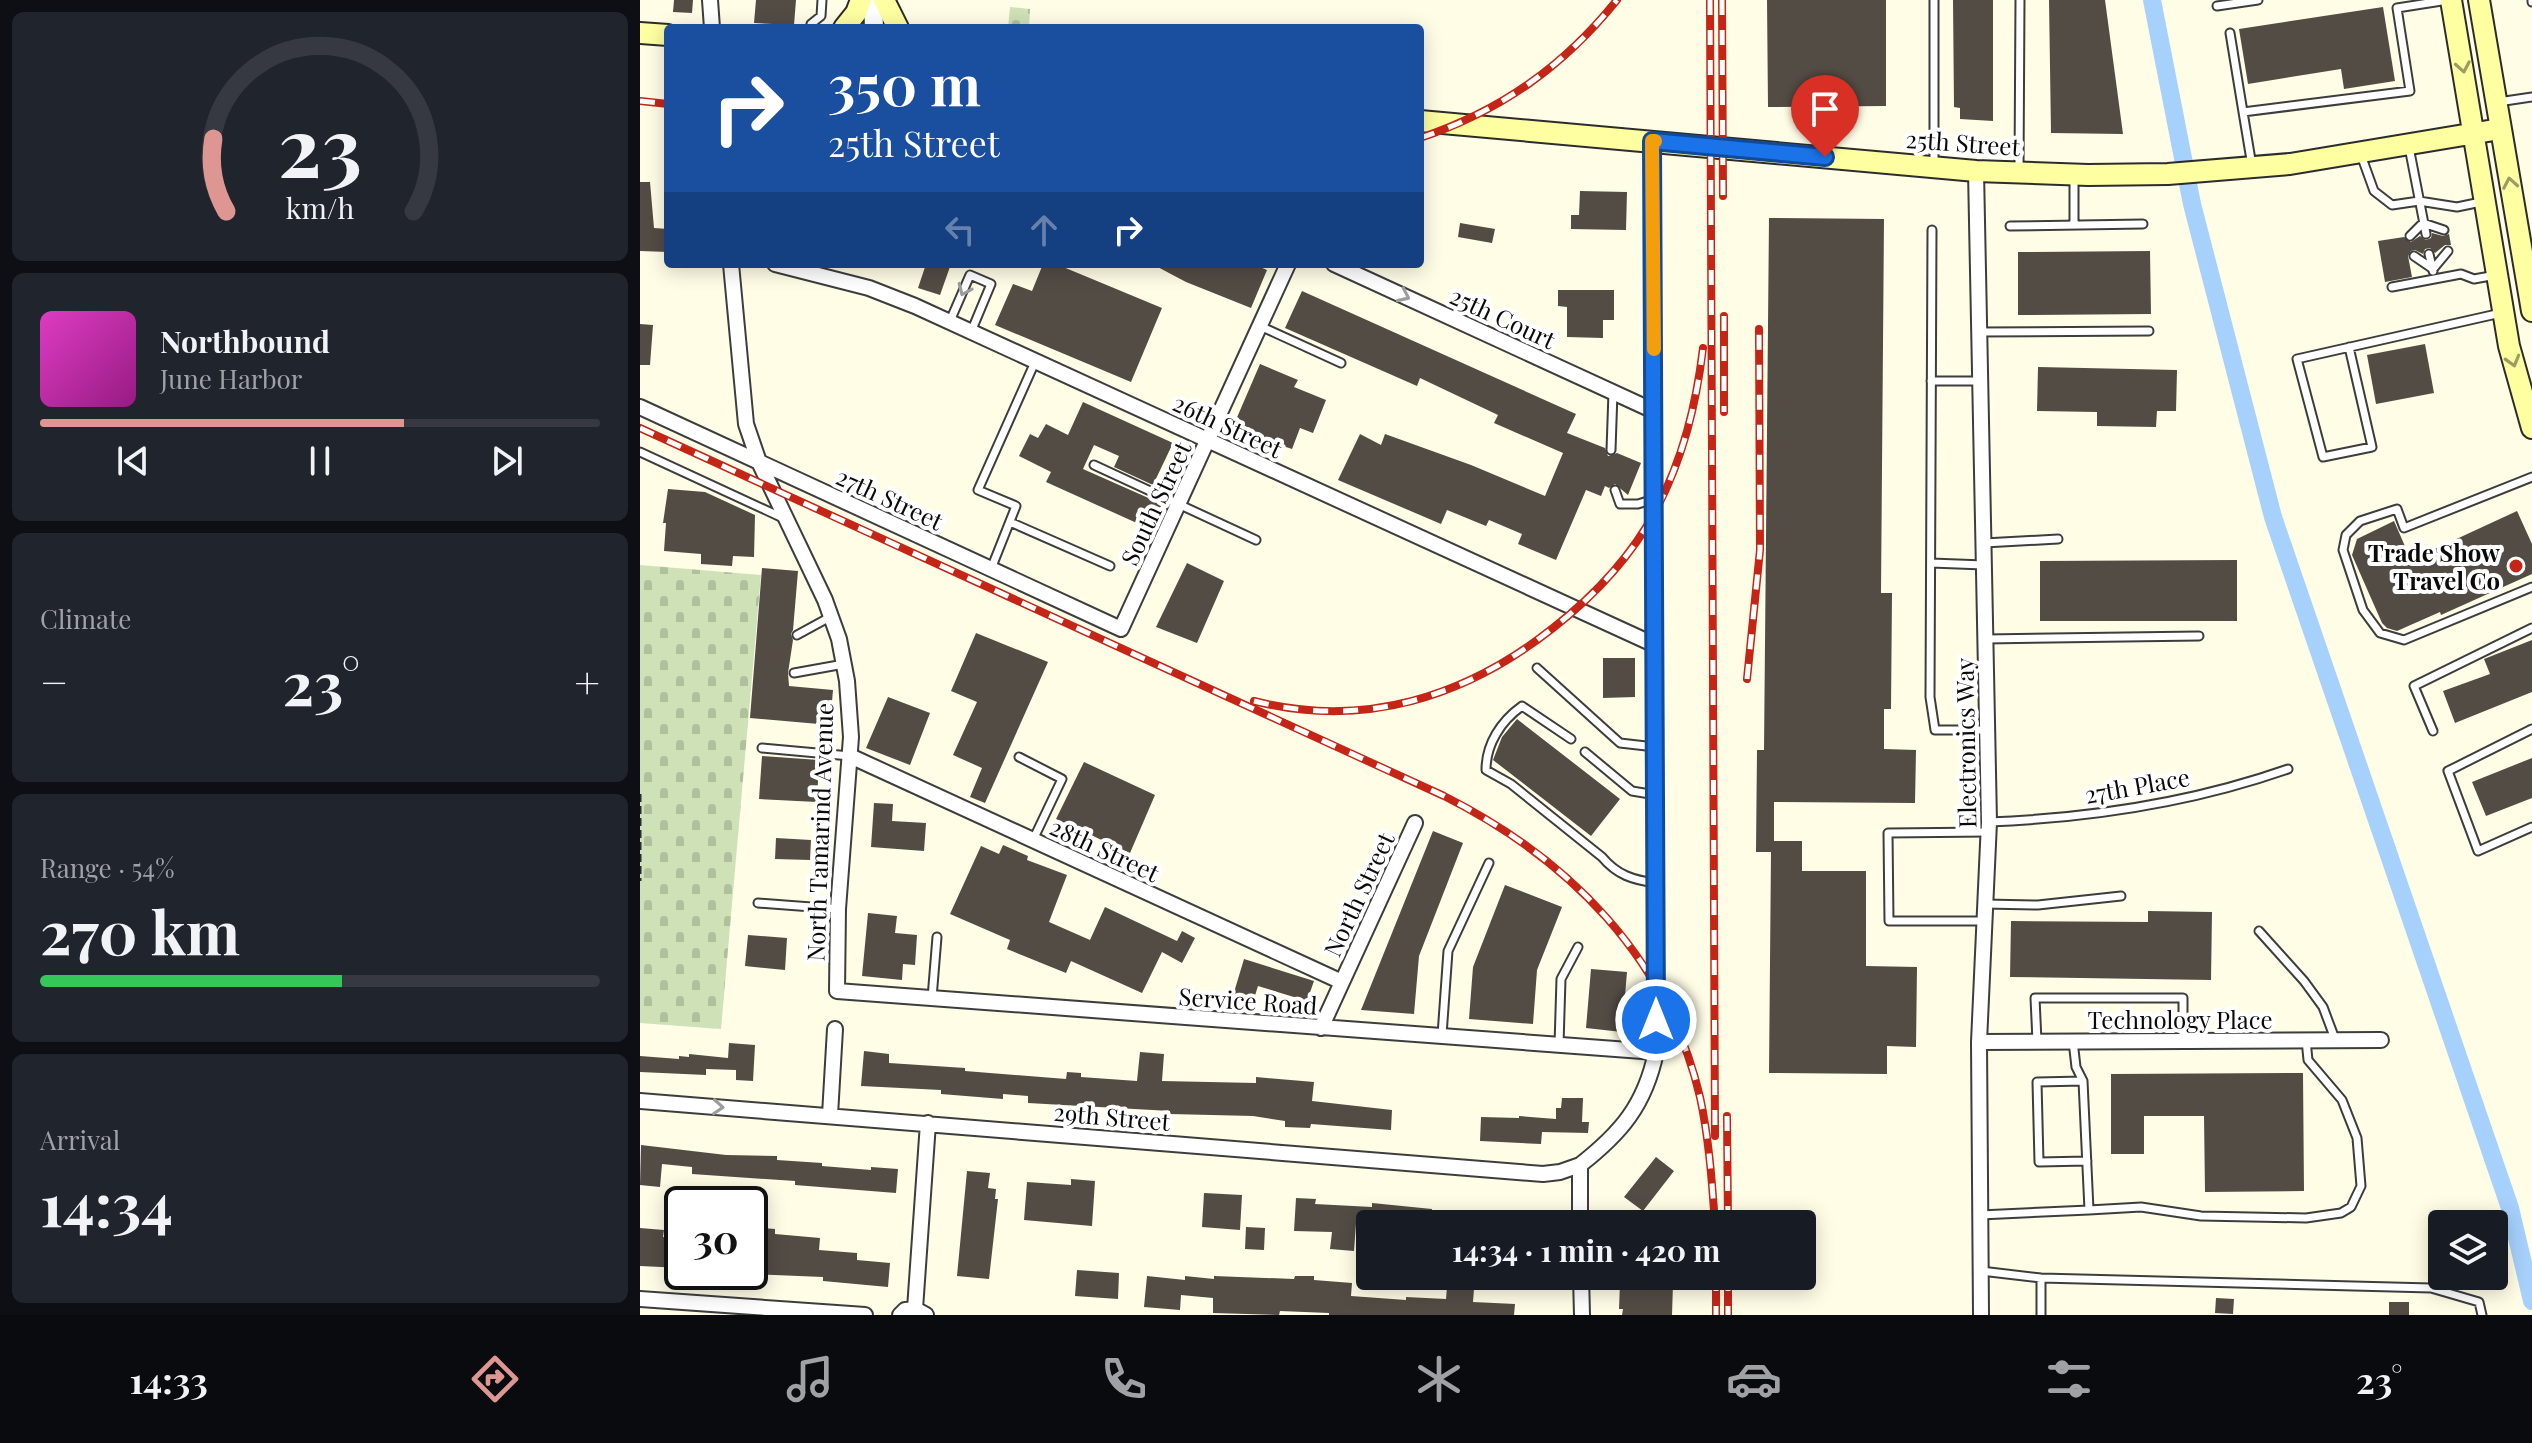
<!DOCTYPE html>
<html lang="en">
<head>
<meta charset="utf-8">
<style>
  :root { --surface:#171b24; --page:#20242c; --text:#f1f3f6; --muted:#9ea1a6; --line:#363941; --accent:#dd9692 }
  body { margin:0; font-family:"Playfair Display",serif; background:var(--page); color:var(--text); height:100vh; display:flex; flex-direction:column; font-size:30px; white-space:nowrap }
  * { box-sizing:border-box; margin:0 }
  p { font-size:26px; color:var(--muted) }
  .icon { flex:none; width:44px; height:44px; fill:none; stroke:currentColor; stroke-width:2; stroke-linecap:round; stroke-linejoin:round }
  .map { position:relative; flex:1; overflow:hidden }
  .sheet { display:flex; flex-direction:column; gap:12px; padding:12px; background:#0d0f14; width:640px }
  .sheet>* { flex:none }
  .banner { position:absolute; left:24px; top:24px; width:760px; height:244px; border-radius:8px; box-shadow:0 4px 20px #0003; background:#1a4fa0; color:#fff; overflow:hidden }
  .tools { position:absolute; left:1788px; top:1210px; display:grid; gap:16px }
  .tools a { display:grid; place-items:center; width:80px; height:80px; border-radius:8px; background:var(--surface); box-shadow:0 4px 20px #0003; font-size:40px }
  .speed { position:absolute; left:24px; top:1186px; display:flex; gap:16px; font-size:40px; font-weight:700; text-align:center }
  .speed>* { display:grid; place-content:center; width:104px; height:104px; border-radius:50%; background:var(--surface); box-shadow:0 4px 20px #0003; line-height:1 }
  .speed .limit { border:4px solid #111; border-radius:12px; background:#fff; color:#111 }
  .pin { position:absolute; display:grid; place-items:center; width:68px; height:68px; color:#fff; margin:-82px -34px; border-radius:50% 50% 50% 0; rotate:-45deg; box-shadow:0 0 8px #0007 }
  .pin .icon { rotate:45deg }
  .me { position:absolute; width:88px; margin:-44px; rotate:0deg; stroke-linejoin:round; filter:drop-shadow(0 0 6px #0008) }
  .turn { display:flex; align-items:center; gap:28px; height:168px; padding:0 32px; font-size:36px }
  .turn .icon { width:104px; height:104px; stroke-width:2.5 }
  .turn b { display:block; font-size:56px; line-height:68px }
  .lanes { display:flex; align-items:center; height:76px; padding:0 32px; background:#0003; justify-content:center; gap:40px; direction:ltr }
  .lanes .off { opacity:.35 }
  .big { font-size:60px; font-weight:700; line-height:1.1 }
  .sheet .card { flex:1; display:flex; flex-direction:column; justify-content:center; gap:12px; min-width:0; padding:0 28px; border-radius:12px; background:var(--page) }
  .sheet .dial { align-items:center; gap:0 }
  .dial svg { height:208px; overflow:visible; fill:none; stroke:var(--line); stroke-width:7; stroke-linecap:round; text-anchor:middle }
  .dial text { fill:var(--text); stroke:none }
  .song { display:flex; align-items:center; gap:24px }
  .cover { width:96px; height:96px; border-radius:12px; background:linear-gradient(135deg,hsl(310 70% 55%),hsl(310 70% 35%)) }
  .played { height:8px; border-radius:4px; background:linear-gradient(90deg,var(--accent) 65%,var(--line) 65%) }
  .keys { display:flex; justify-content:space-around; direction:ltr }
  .heat { display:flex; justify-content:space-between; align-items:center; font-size:44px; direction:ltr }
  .charge { height:12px; border-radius:6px; background:linear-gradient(90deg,#34c759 54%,var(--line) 0) }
  .trip { position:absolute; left:716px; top:1210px; width:460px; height:80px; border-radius:8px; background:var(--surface); box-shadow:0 4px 20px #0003; font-weight:700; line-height:80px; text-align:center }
  .tabs { display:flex; height:128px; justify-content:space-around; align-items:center; background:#090b0e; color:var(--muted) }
  .tabs .icon { width:56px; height:56px }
  .tabs .current { color:var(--accent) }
  .tabs b { font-size:36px; color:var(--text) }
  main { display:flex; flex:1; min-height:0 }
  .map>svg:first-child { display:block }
</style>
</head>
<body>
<main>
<section class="sheet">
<div class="card dial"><svg viewBox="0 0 100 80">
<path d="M14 69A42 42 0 1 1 86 69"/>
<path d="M14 69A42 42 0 0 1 9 41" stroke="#dd9692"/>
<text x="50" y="56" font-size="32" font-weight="700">23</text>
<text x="50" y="72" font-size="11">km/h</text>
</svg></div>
<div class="card">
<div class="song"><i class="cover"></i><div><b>Northbound</b><p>June Harbor</p></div></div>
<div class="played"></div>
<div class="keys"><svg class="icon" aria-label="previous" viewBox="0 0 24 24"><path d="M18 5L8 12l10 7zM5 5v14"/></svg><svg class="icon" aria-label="pause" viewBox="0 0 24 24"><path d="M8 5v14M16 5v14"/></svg><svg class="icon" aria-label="next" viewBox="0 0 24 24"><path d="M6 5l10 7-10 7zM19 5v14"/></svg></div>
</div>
<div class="card"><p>Climate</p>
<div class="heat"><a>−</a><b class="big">23°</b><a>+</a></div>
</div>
<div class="card"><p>Range · 54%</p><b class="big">270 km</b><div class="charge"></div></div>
<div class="card"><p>Arrival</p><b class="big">14:34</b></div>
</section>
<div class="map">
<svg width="1892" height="1315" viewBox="0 0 1892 1315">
  <defs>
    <pattern id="cemetery-stones" width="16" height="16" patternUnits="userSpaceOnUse" patternTransform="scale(2)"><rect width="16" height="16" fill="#cee1b7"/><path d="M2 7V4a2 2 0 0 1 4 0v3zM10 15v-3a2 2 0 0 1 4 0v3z" fill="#b0c09c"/></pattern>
  </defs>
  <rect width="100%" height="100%" fill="#fffde6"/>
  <!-- cemetery -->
  <path fill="url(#cemetery-stones)" d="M370 7 390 9 389 28H368Z
    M0 565 121 575 81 1029 0 1023Z"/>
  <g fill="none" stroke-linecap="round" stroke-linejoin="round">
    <!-- canal -->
    <path stroke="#a6d1fc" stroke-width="18" d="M1512 0 1552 204 1633 517 1870 1208 1892 1301"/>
  </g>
  <!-- building -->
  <path fill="#534c45" d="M34 0H53L52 13 33 12Z
    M116 0H156L154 25 114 23Z
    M1127 0H1246V106L1128 107Z
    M1313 0H1353V121L1320 119V108L1314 107Z
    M1409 0H1465L1483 134 1411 133Z
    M1743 7 1755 81 1704 89 1701 69 1608 84 1599 29Z
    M0 182H10L14 228 28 229V252L0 251Z
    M940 191 987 192 986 230 931 229V215H939Z
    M1129 218 1244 219 1241 593H1252L1251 709H1244V749L1276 750 1275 803 1134 802V841H1162V871H1226V966L1277 967 1276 1047 1247 1046V1074L1129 1073 1131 852H1116L1117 750H1124Z
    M820 223 855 229 852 243 818 237Z
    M1792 233 1803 236 1809 234 1811 245H1805L1795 253 1790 248 1785 249 1783 254 1775 250 1771 251 1768 256 1772 277 1745 282 1738 241 1764 237 1771 242 1780 236 1786 240 1791 238Z
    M1510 251 1511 314 1378 315V252Z
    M286 264H311L300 295 278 288Z
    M403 264H416L522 308 491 382 355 325 373 284 392 291Z
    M512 264H613L627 270 611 308 546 282Z
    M918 290H974V320H963V338L927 337V307L918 306Z
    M662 291 936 414 927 433 965 448 968 456 977 453 1001 463 988 495 975 484 969 488 965 486 961 496 946 490 916 560 878 544 882 534 849 520 846 526 807 510 801 524 698 480 720 434 741 445 745 434 831 465 905 496 923 453 854 423 858 415 780 378 777 386 645 328Z
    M0 324 13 325 10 365H0Z
    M1785 344 1794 393 1736 404 1727 355Z
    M620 364 658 380 654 387 686 400 673 433 660 428 652 449 631 442 627 452 589 436Z
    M1398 367 1537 370 1536 411H1517L1516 427 1457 426V412L1397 411Z
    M443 402 533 443 513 485 474 467 479 456 454 445 443 469 522 504 510 529 406 482 411 472 379 456 390 434 398 438 406 424 428 435Z
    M28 489 65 492 115 515 114 557 93 556 92 566 61 564V554L24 551 26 523H23Z
    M1877 511 1892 544V574L1801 615 1800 612 1757 631 1747 628 1742 623 1712 555 1717 539 1754 521 1771 560Z
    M1597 560V621H1400V561Z
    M547 563 584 581 557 643 516 627Z
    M122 568 158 571 153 630 151 634 153 640 148 673 149 686 193 690 190 725 110 718Z
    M336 633 408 662 345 803 330 797 342 768 313 755 337 702 311 691Z
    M1892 640V692L1815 723 1803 691 1850 674 1844 659Z
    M963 658H995V697L963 698Z
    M248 697 290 713 270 765 226 748Z
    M877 719 980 799 951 836 853 760 862 737Z
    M122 756 179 760 177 802 119 799Z
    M1892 758V798L1846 816 1832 782Z
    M444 762 515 795 490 853 416 819Z
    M234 803 253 804 252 821 286 823 284 851 231 847Z
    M793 831 823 843 779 956 774 1014 721 1010Z
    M136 838 171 840 170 860 135 859Z
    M363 845 388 856 387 860 427 875 409 922 450 940 465 907 537 941 542 931 555 938 542 963 522 952 502 993 431 961 426 973 367 949 370 940 310 914 341 846 359 854Z
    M865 885 922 907 897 970 893 1024 829 1019 833 967Z
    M1508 911 1572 912 1571 980 1370 977 1371 921 1508 922Z
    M228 913 257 916 255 933 277 935 275 965 263 964 262 980 222 976Z
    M108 935 147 938 145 970 105 966Z
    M604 959 674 981 667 1001 618 986 612 1005 592 999Z
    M951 969 987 972 982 1032 946 1028Z
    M89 1043 115 1045 113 1081 96 1080V1070L66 1069V1075L0 1072V1056L39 1059V1056L49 1057V1054L88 1058Z
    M224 1051 249 1054V1063L325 1068V1071L426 1079 427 1072 441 1073V1077L497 1081 500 1052 524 1054 522 1081 616 1083V1077L674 1082 672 1101 752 1110 751 1130 671 1124 670 1128 645 1127V1121L613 1116 530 1114V1111L388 1103V1096L363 1094V1099L301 1094V1090L221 1086Z
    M1663 1073 1664 1191 1565 1192 1564 1116H1504V1154H1471V1074Z
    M922 1098H943L942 1122H949L948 1133 902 1132 901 1144 840 1141 841 1117 879 1118V1116L916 1119V1108H921Z
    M1 1145 86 1155 137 1156V1160L182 1163V1166L231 1170V1167L258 1169 256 1193 155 1185V1181L52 1174V1167L22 1164 20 1187 0 1185Z
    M1016 1157 1034 1171 1003 1211 984 1197Z
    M327 1171 350 1173 348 1188 356 1189 355 1199H358L349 1279 317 1276Z
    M431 1179 455 1181 452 1226 384 1220 387 1182 431 1185Z
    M564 1193 602 1195 600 1230 562 1227Z
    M656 1198 676 1199 675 1204 732 1207V1203L792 1209 791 1224H716L714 1251 690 1249 692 1232 654 1231Z
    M111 1227 135 1229V1234L180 1238 179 1250 217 1253V1260L250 1263 248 1287 183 1281V1277L110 1274Z
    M606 1227 625 1228 624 1250 605 1249Z
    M0 1228 24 1230 23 1237 42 1239V1268L0 1266Z
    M437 1270 479 1273 478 1299 435 1296Z
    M507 1276 545 1280V1276L574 1279V1276L654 1279 655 1276H674V1280L712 1283 711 1296 766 1300V1297L806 1299 807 1287 834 1289 833 1302 875 1304 874 1315H689V1313L640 1311 639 1315 573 1313V1298L541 1295 540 1310 504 1307Z
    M980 1283 1033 1284 1032 1315H982L983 1309H979Z
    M1576 1298 1594 1299 1593 1314 1575 1313Z
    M1749 1302H1769V1315H1749Z"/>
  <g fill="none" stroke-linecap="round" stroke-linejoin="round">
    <!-- service casing -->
    <g stroke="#3d3d3d" stroke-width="11">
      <path id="service" d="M1294 0V164
        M1892 0V2
        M1577 6 1618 0
        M170 28 171 24 181 16 182 0
        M1590 33 1603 112
        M1858 102 1892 97
        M1769 147 1786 234
        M1721 155 1734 191 1752 205 1779 201 1817 207 1841 202
        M1612 166 1603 112 1770 91 1757 8 1808 0
        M1379 170 1380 0
        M1434 225V175
        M1370 226 1503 224
        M1292 230 1290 697 1295 730H1347
        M1770 236 1783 223 1804 230
        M1789 254 1793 271
        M1774 256 1793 269 1808 251
        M1752 287 1821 274 1834 279 1856 275
        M310 321 330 275 351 284 331 332
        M620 326 701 363
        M1339 332 1509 331
        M1709 347 1732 447 1683 457 1657 359 1861 313
        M1291 381H1340
        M971 450 973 392
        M0 452 143 518
        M454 465 616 540
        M1892 477 1764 528 1757 509 1720 521 1706 535 1703 550 1723 610 1740 633 1764 640 1892 587
        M975 490 980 504H998L1014 499
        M370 522 470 566
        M1344 543 1418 539
        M1291 563 1344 565
        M351 569 376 506 338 490 395 362
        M157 635 190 617
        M1345 639 1559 636
        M897 668 980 743 1015 747
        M154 673 204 664
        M1892 729 1808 771 1838 851 1892 827
        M1793 731 1774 686 1892 628
        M931 739 882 706C861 721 846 744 846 770L871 784 962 857C977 875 993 880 1016 883
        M122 748 210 756
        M945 752 992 791 1016 795
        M379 757 422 779 393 840
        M1349 822C1451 818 1551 803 1648 769
        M118 903 198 909
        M1345 904 1398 905 1481 896
        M1345 921H1249L1248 833 1348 832
        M1619 931 1664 981 1683 1007 1695 1039
        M292 998 297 937
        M802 1035 808 951 849 863
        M1397 1041 1395 998H1543V1041
        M919 1045 921 979 938 947
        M1443 1081 1397 1082 1399 1162 1447 1161
        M1449 1210 1501 1207 1561 1216 1666 1218 1701 1213 1711 1207 1721 1186 1717 1138 1702 1100 1668 1060 1666 1040
        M1340 1215 1449 1210 1443 1081 1436 1067 1433 1041
        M1341 1271 1401 1278 1791 1288 1839 1302 1842 1315
        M1401 1278V1315"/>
    </g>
    <!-- minor casing -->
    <g stroke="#3d3d3d" stroke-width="18">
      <path id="minor" d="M70 0 72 28
        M1336 171 1349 822 1339 1042 1341 1315
        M91 264 106 424 119 462 185 600 199 639 207 681 211 737 198 909 197 991 1016 1052
        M135 264 229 288 275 306 1015 645
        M694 264 1014 411
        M0 407 481 629 648 264
        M210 756 702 982
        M681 1028 775 823
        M1339 1042 1741 1040
        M0 1101 903 1174 920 1172 940 1165
        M190 1115 195 1029
        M940 1224V1165C981 1133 1005 1105 1016 1052L1012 141
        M941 1276 942 1315
        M0 1299 225 1315
        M275 1309 288 1123
        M260 1315 265 1310 275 1309 286 1315"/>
    </g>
    <!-- tertiary casing -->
    <g stroke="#3d3d3d" stroke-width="22">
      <path id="tertiary" d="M233 0 234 28"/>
    </g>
    <!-- secondary casing -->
    <g stroke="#2c2c2c" stroke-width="24">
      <path id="secondary" d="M244 0 258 28
        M1811 0 1869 346 1892 428
        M1839 0 1892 311
        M204 28 216 13 221 0
        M0 33 28 35
        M780 121 1336 171 1448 175 1528 174 1650 164 1860 129"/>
    </g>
    <!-- path -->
    <path stroke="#2c2c2c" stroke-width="3" stroke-dasharray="8 4" stroke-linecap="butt" d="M0 794V881"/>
    <!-- service -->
    <use href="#service" stroke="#fff" stroke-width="7"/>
    <!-- minor -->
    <use href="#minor" stroke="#fff" stroke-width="14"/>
    <!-- tertiary -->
    <use href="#tertiary" stroke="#fff" stroke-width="18"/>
    <!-- secondary -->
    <use href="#secondary" stroke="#feffa1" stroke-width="20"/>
    <!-- rail casing -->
    <g stroke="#c42517" stroke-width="8">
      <path id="rail" d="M1070 0 1075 1136
        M1082 0 1083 196
        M0 101 28 104
        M780 138C861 111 924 66 977 0
        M1084 316V412
        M0 428 804 796C929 859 1027 957 1060 1097 1069 1139 1072 1182 1075 1224
        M1107 679 1120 550 1119 329
        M614 701C724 729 826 697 913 628 954 596 991 557 1016 510 1043 458 1056 406 1063 348
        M1087 1116 1088 1224
        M1076 1276V1315
        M1088 1276V1315"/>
    </g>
    <!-- rail -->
    <use href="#rail" stroke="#fff" stroke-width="5" stroke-dasharray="15" stroke-linecap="butt"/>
  </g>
  <!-- one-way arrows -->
  <defs><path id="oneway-chevron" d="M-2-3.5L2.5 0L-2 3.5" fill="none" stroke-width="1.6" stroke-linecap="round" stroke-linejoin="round" transform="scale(2)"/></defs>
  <g stroke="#9c9d65">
    <use href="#oneway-chevron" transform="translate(1823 67) rotate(80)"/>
    <use href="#oneway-chevron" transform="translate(1870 183) rotate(-100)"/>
    <use href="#oneway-chevron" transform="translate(1873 361) rotate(74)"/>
  </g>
  <g stroke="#9d9d9d">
    <use href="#oneway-chevron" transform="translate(324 290) rotate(114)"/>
    <use href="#oneway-chevron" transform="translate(764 296) rotate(25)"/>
    <use href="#oneway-chevron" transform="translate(78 1107) rotate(4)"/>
  </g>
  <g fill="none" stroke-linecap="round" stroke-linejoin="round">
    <!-- route casing -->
    <g stroke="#114b97" stroke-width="20">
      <path id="route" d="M1016 1020 1012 141 1185 157"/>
    </g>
    <!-- route -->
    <use href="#route" stroke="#1a73e8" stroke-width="14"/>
    <!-- slow -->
    <path stroke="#f59e0b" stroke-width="14" d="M1014 349 1012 141H1015"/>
  </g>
  <!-- markers -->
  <circle fill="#c42517" stroke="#fff" stroke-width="3" cx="1876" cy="566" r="8"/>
  <g text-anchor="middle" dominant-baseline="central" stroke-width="8" stroke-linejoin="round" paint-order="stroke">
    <!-- street labels -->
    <g font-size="24" fill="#0a0a0a" stroke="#fff">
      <text transform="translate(1323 142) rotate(4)">25th Street</text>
      <text transform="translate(863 317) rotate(25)">25th Court</text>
      <text transform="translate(588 425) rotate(25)">26th Street</text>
      <text transform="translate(250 498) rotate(25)">27th Street</text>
      <text transform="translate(515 503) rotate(-65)">South Street</text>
      <text transform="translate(1325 743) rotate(-91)">Electronics Way</text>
      <text transform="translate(1497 785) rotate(-10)">27th Place</text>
      <text transform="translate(179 832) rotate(-88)">North Tamarind Avenue</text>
      <text transform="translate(465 849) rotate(25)">28th Street</text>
      <text transform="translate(718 894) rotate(-65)">North Street</text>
      <text transform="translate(608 1000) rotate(4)">Service Road</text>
      <text x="1540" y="1019">Technology Place</text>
      <text transform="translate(472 1116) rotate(5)">29th Street</text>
    </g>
    <!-- poi labels -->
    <g font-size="24" font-weight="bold" fill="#0a0a0a" stroke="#fff" text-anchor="end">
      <text x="1860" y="552">Trade Show<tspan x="1860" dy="28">Travel Co</tspan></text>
    </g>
  </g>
</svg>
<div class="tools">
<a><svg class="icon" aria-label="layers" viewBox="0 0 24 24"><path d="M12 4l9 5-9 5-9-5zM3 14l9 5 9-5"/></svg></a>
</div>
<div class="speed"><div class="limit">30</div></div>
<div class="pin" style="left:1185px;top:157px;background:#d93025"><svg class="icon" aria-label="arrive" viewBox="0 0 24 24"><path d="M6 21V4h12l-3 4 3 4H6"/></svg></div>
<svg class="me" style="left:1016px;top:1020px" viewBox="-20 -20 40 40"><circle r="17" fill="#1a73e8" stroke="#fff" stroke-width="3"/><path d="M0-11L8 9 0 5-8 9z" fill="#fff"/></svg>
<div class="trip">14:34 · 1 min · 420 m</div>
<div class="banner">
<div class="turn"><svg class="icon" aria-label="right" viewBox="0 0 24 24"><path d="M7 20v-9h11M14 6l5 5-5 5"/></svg><div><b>350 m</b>25th Street</div></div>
<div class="lanes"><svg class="icon off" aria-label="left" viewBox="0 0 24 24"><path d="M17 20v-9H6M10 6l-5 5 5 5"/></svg><svg class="icon off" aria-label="ahead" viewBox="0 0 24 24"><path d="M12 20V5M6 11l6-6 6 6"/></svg><svg class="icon" aria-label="right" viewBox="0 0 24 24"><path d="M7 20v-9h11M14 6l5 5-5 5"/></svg></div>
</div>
</div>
</main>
<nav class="tabs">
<b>14:33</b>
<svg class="icon current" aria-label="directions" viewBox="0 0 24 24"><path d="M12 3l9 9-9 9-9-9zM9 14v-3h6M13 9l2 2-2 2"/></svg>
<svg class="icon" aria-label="music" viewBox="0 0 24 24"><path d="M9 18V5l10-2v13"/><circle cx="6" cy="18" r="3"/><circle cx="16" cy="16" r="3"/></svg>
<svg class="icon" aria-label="phone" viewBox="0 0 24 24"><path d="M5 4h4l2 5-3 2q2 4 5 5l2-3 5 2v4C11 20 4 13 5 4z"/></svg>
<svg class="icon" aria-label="climate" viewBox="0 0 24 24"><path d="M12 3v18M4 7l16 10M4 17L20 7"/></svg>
<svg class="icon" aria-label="car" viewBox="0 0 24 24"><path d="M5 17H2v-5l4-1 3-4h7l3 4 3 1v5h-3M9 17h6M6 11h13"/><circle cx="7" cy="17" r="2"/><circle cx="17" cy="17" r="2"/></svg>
<svg class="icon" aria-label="filters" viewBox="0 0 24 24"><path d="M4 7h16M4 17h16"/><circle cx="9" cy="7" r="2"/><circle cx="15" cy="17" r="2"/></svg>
<b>23°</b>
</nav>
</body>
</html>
